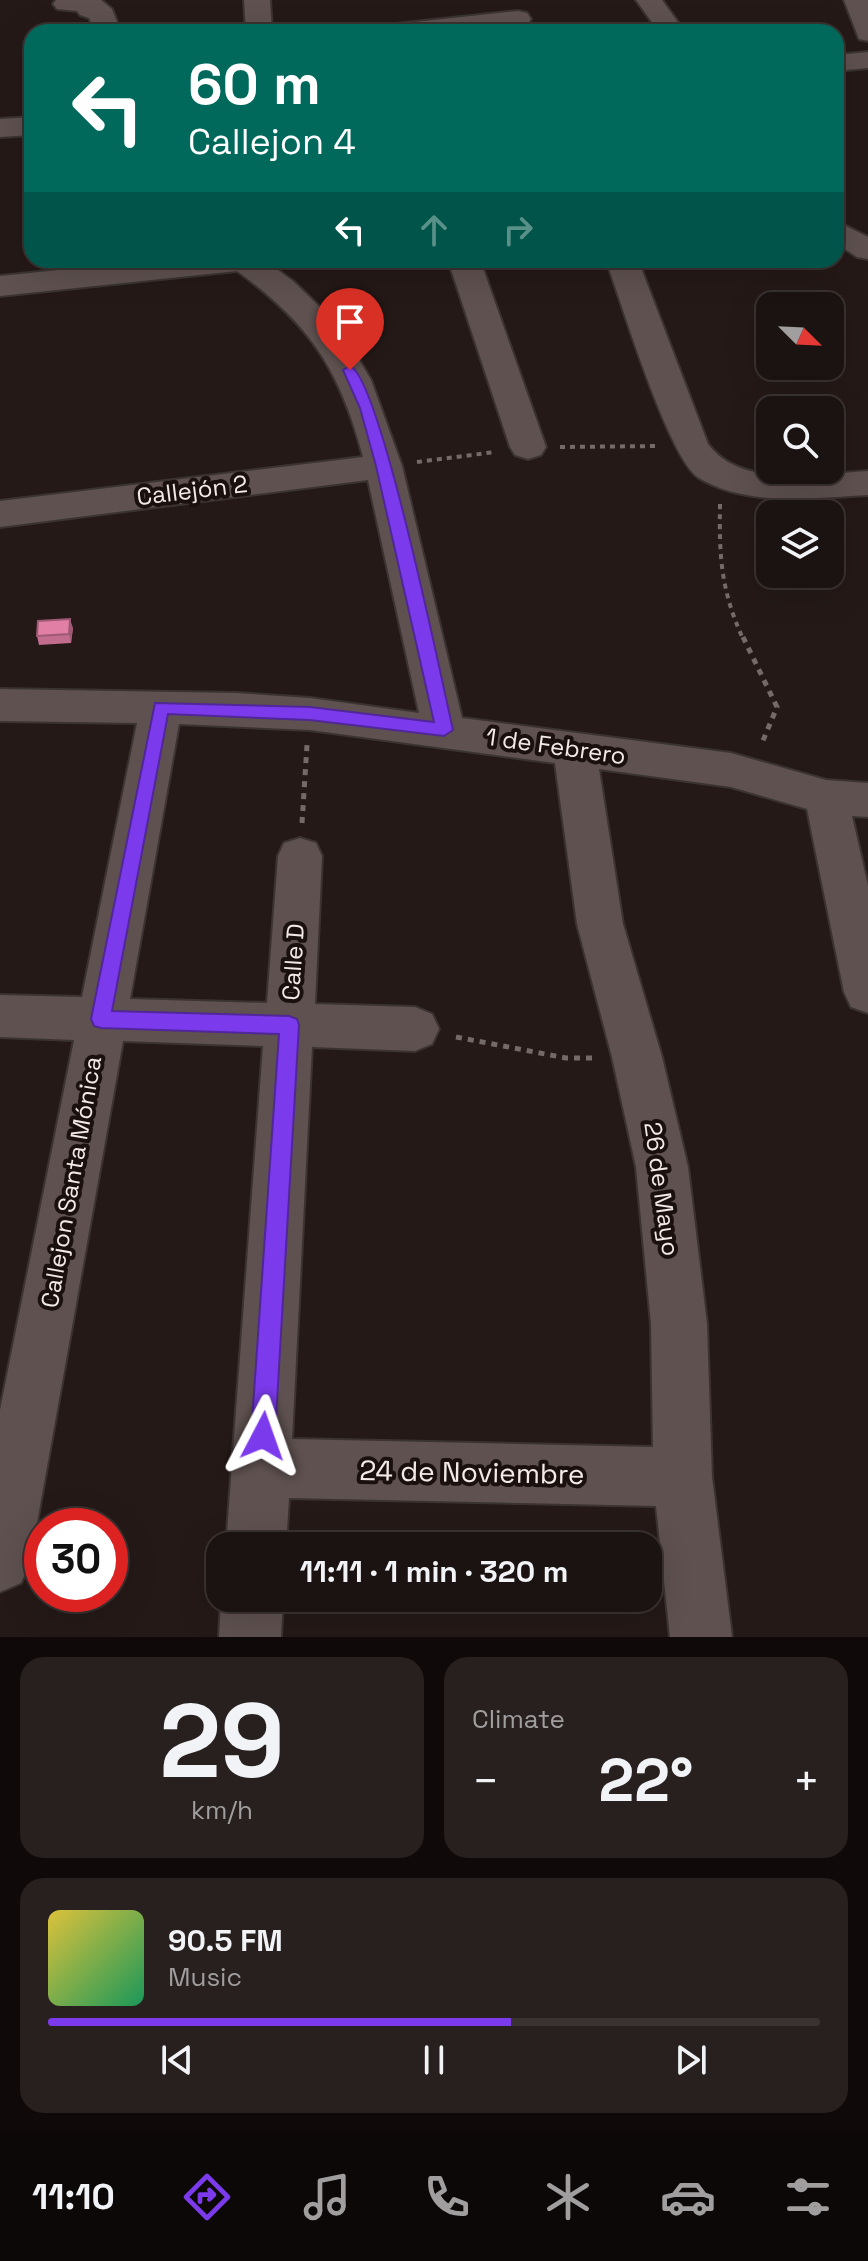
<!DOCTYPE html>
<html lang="en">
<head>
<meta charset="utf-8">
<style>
  :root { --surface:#1b1311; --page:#28201f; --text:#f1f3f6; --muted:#a09e9f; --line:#393231; --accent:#7c3aed }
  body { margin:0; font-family:"Space Grotesk",sans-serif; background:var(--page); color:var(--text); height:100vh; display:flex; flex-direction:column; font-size:30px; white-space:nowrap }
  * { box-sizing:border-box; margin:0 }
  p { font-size:26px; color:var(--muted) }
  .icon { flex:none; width:44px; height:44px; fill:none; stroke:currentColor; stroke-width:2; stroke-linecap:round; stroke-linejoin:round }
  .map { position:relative; height:1637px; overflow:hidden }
  .details { display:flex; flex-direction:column; gap:20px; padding:20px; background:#0f0a09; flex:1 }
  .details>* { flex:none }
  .top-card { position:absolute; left:24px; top:24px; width:820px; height:244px; border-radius:24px; box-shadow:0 8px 32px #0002,0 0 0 2px var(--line); background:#00695c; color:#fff; overflow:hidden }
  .needle { width:52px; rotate:114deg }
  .buttons { position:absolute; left:756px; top:292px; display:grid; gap:16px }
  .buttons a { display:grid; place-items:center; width:88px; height:88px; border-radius:16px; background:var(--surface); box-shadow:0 8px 32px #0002,0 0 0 2px var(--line); font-size:40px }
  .speed { position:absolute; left:24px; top:1508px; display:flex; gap:16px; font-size:40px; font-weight:700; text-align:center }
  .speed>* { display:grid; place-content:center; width:104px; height:104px; border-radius:50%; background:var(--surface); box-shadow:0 8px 32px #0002,0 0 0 2px var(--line); line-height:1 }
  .speed .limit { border:12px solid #d22; background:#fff; color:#111 }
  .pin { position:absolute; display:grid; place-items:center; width:68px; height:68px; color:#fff; margin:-82px -34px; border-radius:50% 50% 50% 0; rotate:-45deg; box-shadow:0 0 8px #0007 }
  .pin .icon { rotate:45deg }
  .me { position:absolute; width:88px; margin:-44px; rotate:4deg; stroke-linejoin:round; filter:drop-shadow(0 0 6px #0008) }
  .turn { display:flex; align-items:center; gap:28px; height:168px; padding:0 32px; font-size:36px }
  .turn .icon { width:104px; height:104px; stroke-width:2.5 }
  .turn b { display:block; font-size:56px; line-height:68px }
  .lanes { display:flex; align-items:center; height:76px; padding:0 32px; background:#0003; justify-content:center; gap:40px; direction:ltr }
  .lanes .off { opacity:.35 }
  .big { font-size:60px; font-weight:600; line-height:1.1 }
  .details .tile { flex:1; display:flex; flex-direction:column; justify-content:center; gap:12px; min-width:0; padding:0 28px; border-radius:24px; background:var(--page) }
  .details .dial { align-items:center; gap:0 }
  .dial b { font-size:104px; line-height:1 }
  .song { display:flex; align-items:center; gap:24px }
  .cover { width:96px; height:96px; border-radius:12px; background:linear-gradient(135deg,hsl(50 70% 55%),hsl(150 70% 35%)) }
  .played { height:8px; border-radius:4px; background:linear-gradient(90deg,var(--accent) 60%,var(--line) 60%) }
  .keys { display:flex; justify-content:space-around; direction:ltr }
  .heat { display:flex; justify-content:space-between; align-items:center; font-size:44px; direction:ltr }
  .details .tiles { flex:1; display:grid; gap:20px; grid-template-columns:1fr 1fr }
  .tile:last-child { grid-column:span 2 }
  .trip { position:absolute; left:206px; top:1532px; width:456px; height:80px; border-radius:24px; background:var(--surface); box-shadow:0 8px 32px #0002,0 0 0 2px var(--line); font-weight:600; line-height:80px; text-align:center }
  .tab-bar { display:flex; height:128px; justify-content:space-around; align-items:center; background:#0b0807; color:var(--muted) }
  .tab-bar .icon { width:56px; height:56px }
  .tab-bar .selected { color:var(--accent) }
  .tab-bar b { font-size:36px; color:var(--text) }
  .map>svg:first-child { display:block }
</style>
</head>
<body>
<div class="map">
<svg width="868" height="1637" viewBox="0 0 868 1637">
  <rect width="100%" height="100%" fill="#241917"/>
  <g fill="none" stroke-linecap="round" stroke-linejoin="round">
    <!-- minor casing -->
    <g stroke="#3a3332" stroke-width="4">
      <path id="minor" d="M56 0H101L112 9 121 32H95L89 18 80 15 77 11 57 9 53 4Z
        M244 0H270L272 32H246Z
        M636 0H662L685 32H659Z
        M844 0H868V41L859 39Z
        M518 11 527 13 531 19 527 25 469 32H383L387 26 396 24Z
        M868 52V68L836 71V55Z
        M32 117V135L0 137V119Z
        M836 221 868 237V259L857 257 836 243Z
        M158 260H264L293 281 323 310 352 348 371 380 402 466 462 718 731 753 826 780 868 783V817L852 816 868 886V1013L851 1007 844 992 807 809 731 787 599 769 623 924 662 1057 688 1167 707 1324 712 1477 732 1637H670L656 1506 289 1498 286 1546H226L263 1046 123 1041 30 1562 21 1583 0 1592V1410L74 1040 0 1037V995L82 997 137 723 0 721V689L236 693 310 698 419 713 368 480 0 527V501L363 457C340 370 310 324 237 271L0 296V276ZM179 724 310 730 555 763 577 924 612 1057 636 1167 651 1324 653 1447 292 1439 312 1047 415 1051 432 1044 439 1029 432 1014 415 1007 315 1004 322 856 316 843 300 838 284 843 278 856 267 1003 130 999Z
        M448 260H480L546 447 541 455 528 459 515 455 510 447Z
        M606 260H638L708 444C741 489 819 474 868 471V495C815 498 747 507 699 478 669 460 621 301 606 260Z
        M221 1598H283L281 1637H219Z"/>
    </g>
    <!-- path-far1 -->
    <path stroke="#746a68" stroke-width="4" stroke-dasharray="5 5" stroke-linecap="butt" d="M560 447 658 446
      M417 462 495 452
      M720 504C719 557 721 590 743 639"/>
    <!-- path -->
    <path stroke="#746a68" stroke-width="5" stroke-dasharray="6 6" stroke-linecap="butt" d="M743 637 777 707 762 743
      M302 823 307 745
      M456 1037 566 1058H596"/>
    <!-- minor -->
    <use href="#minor" fill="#5e514f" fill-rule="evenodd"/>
  </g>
  <!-- wall -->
  <path fill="#c26d8e" d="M73 628 71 643 39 645 37 636Z"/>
  <!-- shaded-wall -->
  <path fill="#9e5974" d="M70 619 73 628 71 643 69 634Z"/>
  <!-- building -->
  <path fill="#e27fa5" stroke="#9e5974" stroke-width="2" d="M70 619 69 634 37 636 38 621Z"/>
  <!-- route -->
  <path fill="#7c3aed" stroke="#51269a" stroke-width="2" d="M350 366C380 377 442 682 453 730L444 736 310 720 168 714 112 1011 289 1016 297 1019 299 1025 275 1436 271 1444 263 1448 254 1444 251 1436 279 1034 101 1028 94 1026 91 1019 155 703 310 707 434 722 376 466 360 408 343 370Z"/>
  <g text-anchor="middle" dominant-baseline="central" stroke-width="8" stroke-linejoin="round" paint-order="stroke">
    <!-- street labels -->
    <g font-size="24" fill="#f2eae8" stroke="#1a100e">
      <text transform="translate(192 490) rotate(-7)">Callejón 2</text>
      <text transform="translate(556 746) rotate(8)">1 de Febrero</text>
      <text transform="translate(293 962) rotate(-86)">Calle D</text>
      <text transform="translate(71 1182) rotate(-80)">Callejon Santa Mónica</text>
      <text transform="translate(662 1189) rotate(82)">26 de Mayo</text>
    </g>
    <!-- near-street labels -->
    <g font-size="28" fill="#f2eae8" stroke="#1a100e">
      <text transform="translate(472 1472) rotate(1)">24 de Noviembre</text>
    </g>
  </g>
</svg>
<div class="buttons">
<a><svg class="needle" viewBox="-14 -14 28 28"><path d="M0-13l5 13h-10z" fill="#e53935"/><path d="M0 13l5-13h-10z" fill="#a09e9f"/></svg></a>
<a><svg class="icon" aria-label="search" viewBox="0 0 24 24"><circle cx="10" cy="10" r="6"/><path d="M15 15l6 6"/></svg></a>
<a><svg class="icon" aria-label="layers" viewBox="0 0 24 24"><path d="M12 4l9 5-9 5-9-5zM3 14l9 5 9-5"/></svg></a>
</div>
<div class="speed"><div class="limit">30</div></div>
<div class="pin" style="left:350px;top:370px;background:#d93025"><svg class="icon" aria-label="arrive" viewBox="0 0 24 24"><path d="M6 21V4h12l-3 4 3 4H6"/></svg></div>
<svg class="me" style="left:263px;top:1436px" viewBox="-20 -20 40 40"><path d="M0-17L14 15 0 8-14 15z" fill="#7c3aed" stroke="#fff" stroke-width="4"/></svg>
<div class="trip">11:11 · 1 min · 320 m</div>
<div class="top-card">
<div class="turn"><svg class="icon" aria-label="left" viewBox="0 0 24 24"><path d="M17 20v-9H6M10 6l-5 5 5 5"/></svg><div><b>60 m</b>Callejon 4</div></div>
<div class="lanes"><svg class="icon" aria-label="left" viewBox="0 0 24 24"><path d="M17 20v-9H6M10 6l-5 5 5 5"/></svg><svg class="icon off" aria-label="ahead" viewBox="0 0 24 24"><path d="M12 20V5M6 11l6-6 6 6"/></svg><svg class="icon off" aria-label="right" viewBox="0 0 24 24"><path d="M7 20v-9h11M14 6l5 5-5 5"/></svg></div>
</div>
</div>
<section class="details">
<div class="tiles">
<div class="tile dial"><b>29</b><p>km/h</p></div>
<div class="tile"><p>Climate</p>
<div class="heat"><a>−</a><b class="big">22°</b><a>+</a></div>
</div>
<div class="tile">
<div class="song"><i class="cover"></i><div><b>90.5 FM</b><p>Music</p></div></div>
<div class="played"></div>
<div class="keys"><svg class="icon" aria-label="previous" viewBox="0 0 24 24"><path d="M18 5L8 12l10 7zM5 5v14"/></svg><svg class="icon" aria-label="pause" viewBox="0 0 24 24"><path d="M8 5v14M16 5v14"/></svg><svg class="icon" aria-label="next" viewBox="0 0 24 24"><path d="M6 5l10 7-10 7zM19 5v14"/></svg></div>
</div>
</div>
</section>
<nav class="tab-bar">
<b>11:10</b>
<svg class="icon selected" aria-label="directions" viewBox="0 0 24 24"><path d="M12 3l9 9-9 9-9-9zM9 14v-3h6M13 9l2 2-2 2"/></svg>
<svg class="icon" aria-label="music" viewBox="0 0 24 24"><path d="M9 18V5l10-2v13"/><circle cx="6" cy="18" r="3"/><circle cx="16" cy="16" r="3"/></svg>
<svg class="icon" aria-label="phone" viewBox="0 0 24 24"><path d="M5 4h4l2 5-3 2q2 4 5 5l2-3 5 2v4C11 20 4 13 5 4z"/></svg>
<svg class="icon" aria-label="climate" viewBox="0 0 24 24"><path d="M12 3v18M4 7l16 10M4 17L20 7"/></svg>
<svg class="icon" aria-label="car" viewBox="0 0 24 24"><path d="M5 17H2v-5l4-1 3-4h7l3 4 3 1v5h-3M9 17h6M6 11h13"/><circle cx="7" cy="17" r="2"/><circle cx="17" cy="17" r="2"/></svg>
<svg class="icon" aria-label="filters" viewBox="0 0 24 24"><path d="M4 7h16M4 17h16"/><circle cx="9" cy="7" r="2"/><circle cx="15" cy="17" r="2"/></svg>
</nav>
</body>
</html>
